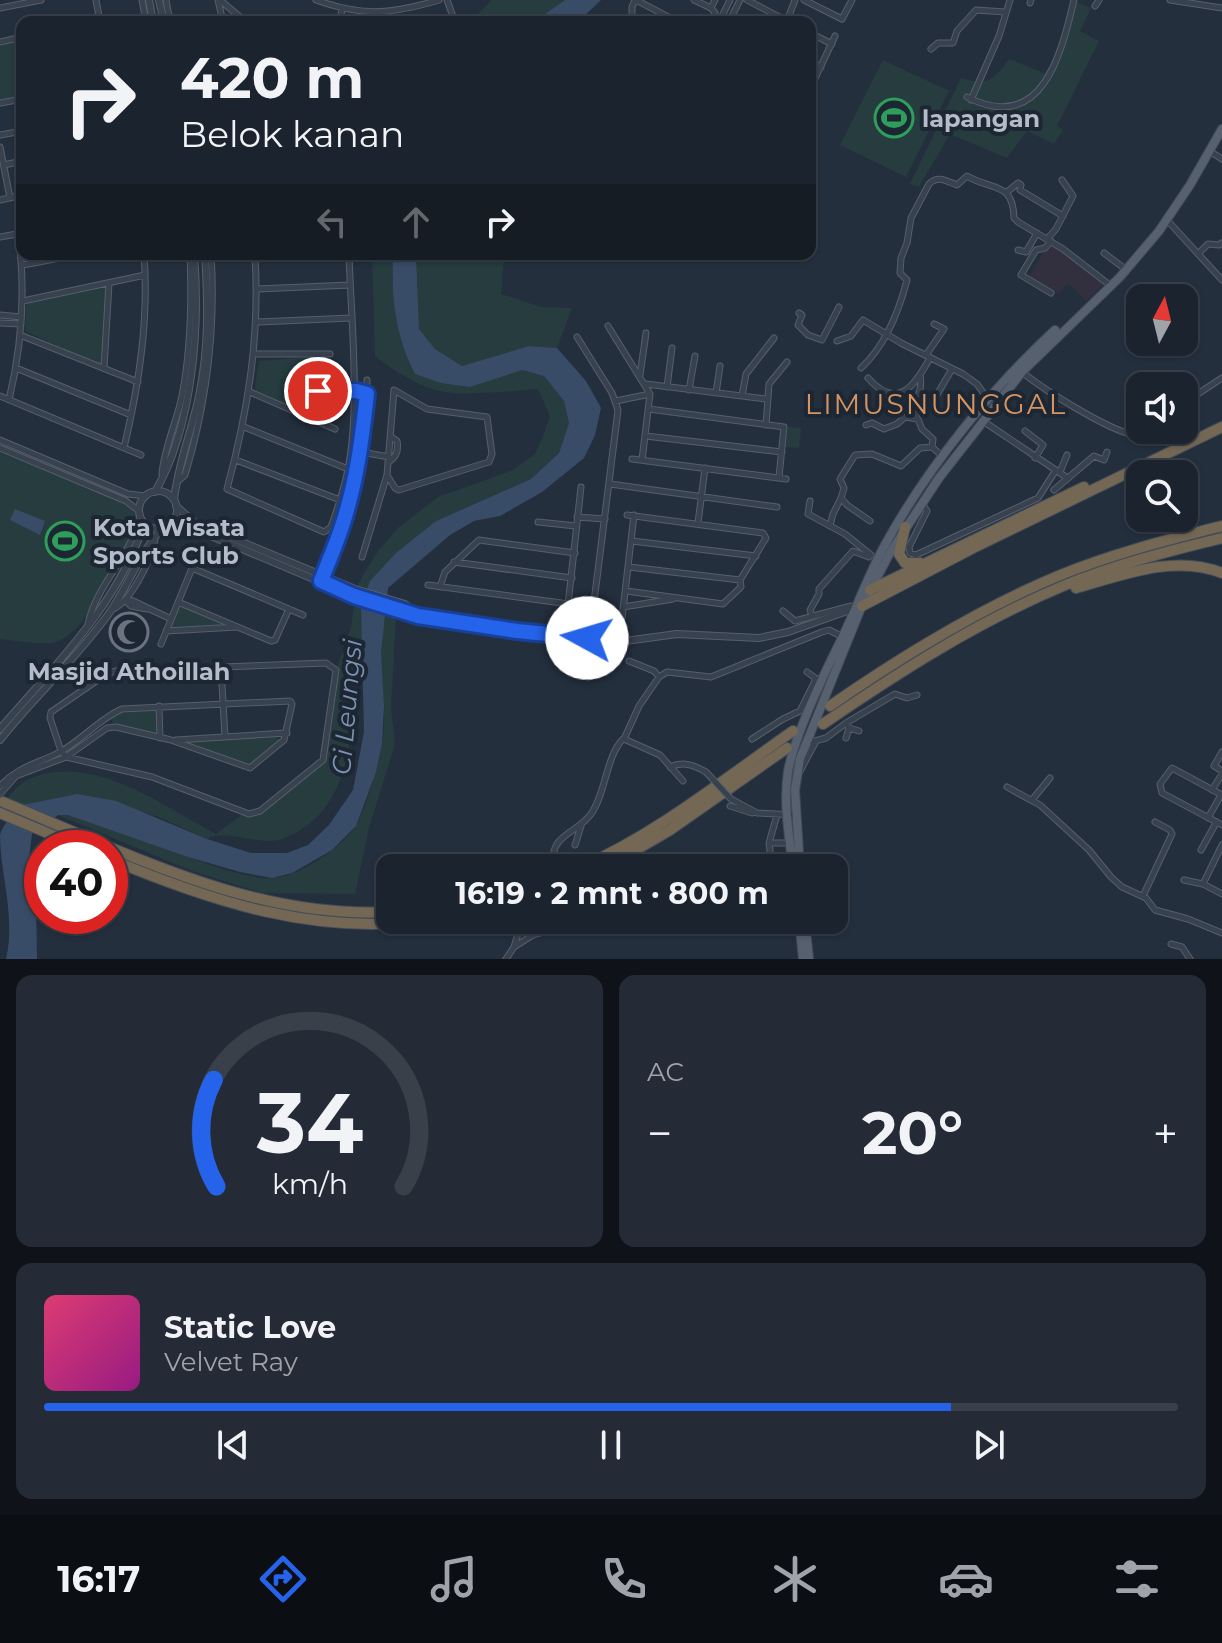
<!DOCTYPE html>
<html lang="id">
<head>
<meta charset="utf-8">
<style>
  :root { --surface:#1b232e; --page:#242b36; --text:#f1f3f6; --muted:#a0a4aa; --line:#39404a; --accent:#2563eb }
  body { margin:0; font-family:Montserrat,sans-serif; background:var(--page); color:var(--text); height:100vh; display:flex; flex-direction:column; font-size:30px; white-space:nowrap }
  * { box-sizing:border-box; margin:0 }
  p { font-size:26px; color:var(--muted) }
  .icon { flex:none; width:44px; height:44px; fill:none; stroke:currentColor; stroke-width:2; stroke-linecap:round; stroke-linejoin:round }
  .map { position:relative; height:959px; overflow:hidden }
  .sheet { display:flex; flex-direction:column; gap:16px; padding:16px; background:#0f1319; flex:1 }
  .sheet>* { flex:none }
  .hud { position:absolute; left:16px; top:16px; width:800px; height:244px; border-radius:16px; box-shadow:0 2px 6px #0004,0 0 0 2px var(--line); background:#1b232e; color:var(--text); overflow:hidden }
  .needle { width:52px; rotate:7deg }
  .tools { position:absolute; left:1126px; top:284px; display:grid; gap:16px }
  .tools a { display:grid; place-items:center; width:72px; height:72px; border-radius:16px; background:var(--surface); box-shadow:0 2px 6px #0004,0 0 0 2px var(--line); font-size:40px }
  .speed { position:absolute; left:24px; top:830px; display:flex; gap:16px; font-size:40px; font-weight:700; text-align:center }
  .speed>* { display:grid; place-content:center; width:104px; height:104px; border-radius:50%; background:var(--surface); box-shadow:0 2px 6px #0004,0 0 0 2px var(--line); line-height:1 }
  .speed .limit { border:12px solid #d22; background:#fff; color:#111 }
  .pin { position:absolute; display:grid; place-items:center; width:68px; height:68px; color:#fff; margin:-34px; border:4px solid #fff; border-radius:50%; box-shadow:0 2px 8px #0007 }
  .me { position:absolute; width:88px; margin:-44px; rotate:276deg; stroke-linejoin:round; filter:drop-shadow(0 0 6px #0008) }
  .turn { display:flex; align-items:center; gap:28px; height:168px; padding:0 32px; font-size:36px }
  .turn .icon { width:104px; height:104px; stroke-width:2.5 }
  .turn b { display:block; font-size:56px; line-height:68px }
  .lanes { display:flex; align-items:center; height:76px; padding:0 32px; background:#0003; justify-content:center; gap:40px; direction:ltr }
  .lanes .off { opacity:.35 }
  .big { font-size:60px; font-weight:700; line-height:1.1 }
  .sheet .card { flex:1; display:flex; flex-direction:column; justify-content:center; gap:12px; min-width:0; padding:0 28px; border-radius:16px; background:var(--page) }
  .sheet .dial { align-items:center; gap:0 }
  .dial svg { height:208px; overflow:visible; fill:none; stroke:var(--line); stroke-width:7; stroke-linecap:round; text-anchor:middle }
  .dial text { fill:var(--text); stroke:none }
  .song { display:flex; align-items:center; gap:24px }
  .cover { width:96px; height:96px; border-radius:12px; background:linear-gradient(135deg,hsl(340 70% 55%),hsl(310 70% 35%)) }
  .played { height:8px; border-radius:4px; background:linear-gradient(90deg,var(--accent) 80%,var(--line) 80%) }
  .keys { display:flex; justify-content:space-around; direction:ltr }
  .heat { display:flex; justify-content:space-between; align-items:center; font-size:44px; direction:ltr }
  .sheet .tiles { flex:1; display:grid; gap:16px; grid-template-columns:1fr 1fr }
  .card:last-child { grid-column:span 2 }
  .trip { position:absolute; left:376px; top:854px; width:472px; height:80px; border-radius:16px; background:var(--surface); box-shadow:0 2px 6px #0004,0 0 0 2px var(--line); font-weight:700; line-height:80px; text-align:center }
  .menu { display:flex; height:128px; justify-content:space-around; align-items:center; background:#0b0e12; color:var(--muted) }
  .menu .icon { width:56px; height:56px }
  .menu .active { color:var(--accent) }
  .menu b { font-size:36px; color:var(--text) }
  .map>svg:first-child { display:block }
</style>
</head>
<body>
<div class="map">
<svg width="1222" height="959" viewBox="0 0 1222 959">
  <rect width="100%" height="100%" fill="#242f3e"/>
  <!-- medical -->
  <path fill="#32303f" d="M1051 244 1105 282 1087 301 1068 283 1058 293 1029 277 1045 249 1048 250Z"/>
  <!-- green -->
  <path fill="#263c3f" d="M492 0H565L534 22H470Z
    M1071 0 1091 8 1080 31 1099 41 1057 126 1063 130 1054 144 1027 131 1007 158 950 134 919 187 910 184 961 78C988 86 993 81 1009 59L1044 73 1055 59Z
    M22 40V98L0 102V45Z
    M883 60 949 91 906 177 840 145Z
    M372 254H393L392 280 415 374 522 370 544 376 564 401 569 423 559 453 531 479 436 521 361 606C362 624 366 644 364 662 362 674 356 685 355 698 349 753 345 813 285 838 261 848 228 828 207 839L159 817 77 794 22 805 7 798C12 793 18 785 25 781 88 749 162 805 216 834L244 813 260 811 323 760 336 670 351 628 356 588 363 575 378 551 399 527 438 497 511 471 535 454 544 434 550 416 538 389C513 391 458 397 436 390 414 384 393 370 375 356Z
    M416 254H486L504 257 501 294 541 307 572 308 557 348 529 346 462 366 435 349 419 329Z
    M103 287 108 290 101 363 97 364 25 331 26 306 29 302Z
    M311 357 316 362 314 408 310 414H305L256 393 255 387 259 361Z
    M788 427 801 428 799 448 786 447Z
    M0 452 121 501C130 507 139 513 136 525 133 542 93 609 81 623 75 630 65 639 56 642 44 646 14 640 0 639Z
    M183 607 219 622 220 625 174 629 172 626 178 609Z
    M386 612 396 614 391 709 395 744 369 828 355 894 262 893 192 871 58 815C92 814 151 844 185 856 208 864 250 880 274 878 300 876 341 848 355 827 364 814 379 763 382 746 387 715 381 685 381 654 381 640 384 626 386 612Z
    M155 710 158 711V733L113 725 112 718 120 713Z
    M277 737 280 742 250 766 188 745 192 741Z"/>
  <!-- water -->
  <path fill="#394c67" d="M565 0H601L578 22H534Z
    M393 254H416L419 329 435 349 462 366 529 346 557 348 586 381 601 408 595 435 584 458 542 492 500 516 474 521 450 535 388 588 381 653 384 706 382 744 376 772 356 826 332 850 292 873 272 878 240 872 188 857 68 815H58L32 834 29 858 36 902 37 959H6C16 917 0 874 0 835 2 825 15 813 22 805L77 794 116 801 207 839 251 853H287L308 845 329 825 353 790 364 732 361 606 370 581 396 553 436 521 531 479 559 453 569 423 564 401 544 376 522 370 470 387 441 383 415 374C395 336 391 296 393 254Z
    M15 509 45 521 40 535 10 520Z"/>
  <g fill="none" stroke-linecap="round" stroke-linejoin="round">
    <!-- minor casing -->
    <g stroke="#565f6c" stroke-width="7">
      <path id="minor" d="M96 0 100 22
        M142 0 146 22
        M166 0 170 22
        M218 0 223 22
        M220 0 246 22
        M316 0C362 17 392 14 439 0
        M447 0 455 22
        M636 0 678 22
        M694 0 711 8
        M747 0 789 22
        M804 0 842 19 852 0
        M1170 0 1222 8
        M1030 3 1031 0
        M1095 6 1099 0
        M0 8 41 0
        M787 21 795 0
        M339 22 342 10
        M632 22V7L635 0
        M711 22 715 13 711 8 715 0
        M719 22 730 0
        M729 22 740 0
        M810 33 832 44
        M0 42 22 37
        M931 49 938 43H953L957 31 976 10 1005 12
        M810 62 821 67
        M810 89 835 36
        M967 97C1042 135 1061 55 1074 0
        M971 100 999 36 1010 0
        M0 103 22 99
        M0 135 22 131
        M0 147 10 198
        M1211 152 1222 159
        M4 165 22 161
        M1007 192 1018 183 1021 185 1020 190 1063 216
        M0 200 22 195
        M1167 220 1222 280
        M0 237 22 233
        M1047 239 1056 229 1073 196 1062 180
        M1051 241 1045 248 1036 250 1021 275 1051 293
        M1018 250 1026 252 1037 233
        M1104 253 1125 269
        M1198 254 1208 244 1219 245 1222 243
        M255 256C260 337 248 411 227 489L324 532 331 527C337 510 343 492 347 474 361 411 351 320 349 254
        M236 257 302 254
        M23 265 81 254
        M257 289 350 285
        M23 301 145 275
        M799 313 802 315 798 325 808 335 822 340 839 307
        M0 315 21 317
        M258 322 351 318
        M0 323 21 324
        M608 326 650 394 642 460
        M20 335 138 382
        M577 337 612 393 618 410 592 618
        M837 341 851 336 863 320 901 343 963 374 977 384 989 401
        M255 354H330
        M926 355 944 329 934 324
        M16 368 131 415
        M104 368 109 283
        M861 368C885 346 899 311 907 280L900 273 901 258 907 243 911 218 929 184C938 175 946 181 957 185L967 176C992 191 1013 181 1014 218L1018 222 1063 249 1111 286
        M1021 371C1042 389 1108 430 1134 435L1145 430
        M640 375 646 333
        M868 378C898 412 915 385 930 358
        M319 382 353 387 367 394
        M646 384 766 399
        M667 387 672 348
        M689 390 695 356
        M318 391 353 392
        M250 392 335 429
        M716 393 720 366
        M0 396 141 455
        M742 396 746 374 774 338
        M935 398 952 369
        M9 400C22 345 26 289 18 233
        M616 401 650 394
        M1184 403 1222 378
        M649 409 784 427 779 477
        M917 418C910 401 924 396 920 375
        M316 420 318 354
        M983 421 1066 477
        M766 425 769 384 787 362
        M866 425 872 423 884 429 897 424 905 417 918 419 922 429 933 439 932 447 942 456
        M244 427 348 469
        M1025 431 1043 445 1035 458
        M646 436 782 452
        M0 440 128 494 146 496
        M0 448 126 501 139 511
        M124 448C139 384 149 320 144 254
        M361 452 389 457
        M632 459 786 479
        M236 460 340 500
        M389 462C396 457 399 450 397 441L391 437
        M1060 472 1067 455
        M162 474C164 448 177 421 182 396 191 349 192 302 190 254
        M177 482 185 475C207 402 216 331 211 254
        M610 484 777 507
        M1054 490 1094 456 1104 460 1107 452
        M810 501 808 514 845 534 871 555
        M922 503 927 511 909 547 910 553 916 555 1038 498 1056 470
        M577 517 605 519
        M870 521 847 505 841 498 844 488 840 479 855 455 872 454 901 466 920 448 932 447
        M538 522 576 526
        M698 523 705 468
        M830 526 833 514 841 498
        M632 541 756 556
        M362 557 387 475 394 390 427 409 487 417 492 454 489 462 399 490 395 488 387 475
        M454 562 572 578
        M629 567 740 580
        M192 568 303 615
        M323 576C350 514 366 448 367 380
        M428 585 569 604
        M440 587 445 572 479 540 575 553
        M626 591 723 604 741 587 740 580 766 538 763 533 627 515
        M126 600 133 601 171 619
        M127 602 131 606 147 609
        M178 602 271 641 275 640 289 609
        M623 607 673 599
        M113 609C131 602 154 555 155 537
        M783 611 795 621 851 606
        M567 614 581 487
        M812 616 810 610 819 594V589L853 551 869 557 870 555
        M622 618 634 515
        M88 624C96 585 131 557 140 516
        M166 631 237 627
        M587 638 592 618 595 623 594 639
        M161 644 197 556
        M629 661 654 671 659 677
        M326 663 336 670 323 760 260 811 249 814 152 777 66 757 61 751 50 718 51 712 108 673 116 671Z
        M221 667 225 737
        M807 672 814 677 815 681
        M159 706 160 738
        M846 723 849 728 859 731
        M846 738 849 728
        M752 739 783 719 800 711 815 681 823 676
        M176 740 287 733
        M807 743 826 738 846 723 895 694 907 698 917 695
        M1222 752 1214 766 1222 771
        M670 767C683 761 694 765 706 772
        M799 773 815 743
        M683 781 660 755 624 739 639 706 659 677 667 672 711 677 822 632 829 630 839 635
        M0 786C21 765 35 765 60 752 82 740 99 719 122 709L290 701 292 704 284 740 250 768 171 740 116 727 107 728 66 757 16 776 0 794
        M1007 787 1040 805 1089 850 1111 877 1122 887 1146 898 1155 910 1188 919 1222 933
        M1212 790 1222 774
        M1222 795 1172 768 1160 784 1162 793 1222 825
        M731 799 757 813 795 815
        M1032 800 1050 778
        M730 806 752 813
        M1208 818 1221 795
        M769 843H790
        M575 845 582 823
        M1201 850 1216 823
        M555 868C546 835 577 834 591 814 606 793 606 756 623 739
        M764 868 771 858 769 843 777 815
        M1184 880 1203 884 1222 894
        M1203 884 1222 845
        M1143 896 1172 834 1170 830 1155 822
        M558 928 571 920
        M1171 944 1182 947 1190 959
        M514 947 533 935 558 928 563 920
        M506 959 514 947 521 923"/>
    </g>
    <!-- tertiary casing -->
    <g stroke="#565f6c" stroke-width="8">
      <path id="tertiary" d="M149 0 153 22
        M159 0 164 22
        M139 510a19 19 0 1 1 38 0a19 19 0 1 1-38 0Z
        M155 492C193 426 200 328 194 254
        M174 500C178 463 193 428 200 391 209 346 208 300 205 254
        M176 506 194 522 355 589 405 604 416 614
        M169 526 192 528 354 596 418 616 517 631 618 642 677 634 759 638 788 632 850 610
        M0 729C53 667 120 603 144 523
        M0 740C35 696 77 658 110 612 129 585 140 551 163 528"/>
    </g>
    <!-- primary casing -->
    <g stroke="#414a57" stroke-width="10">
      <path id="primary" d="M793 868C789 836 783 803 788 771 795 735 823 676 840 642 856 610 868 575 886 543 928 467 991 389 1055 330
        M800 868 795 790 800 759 861 608 891 551 939 478 1022 372 1120 277 1159 231 1190 185 1222 129
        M799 920 803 959
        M805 920 809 959"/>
    </g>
    <!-- motorway casing -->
    <g stroke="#434c59" stroke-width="12">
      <path id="motorway" d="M905 527 899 554 905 563H920
        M1076 588C1122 575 1175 554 1222 573
        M870 590 1084 487
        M862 606 975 547 1222 427
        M830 706C902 656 977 610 1058 576 1111 554 1167 540 1222 526
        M823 724C899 672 977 622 1063 586 1114 565 1168 551 1222 538
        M3 802C127 853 252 919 390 912
        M0 813 83 848
        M110 859C210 901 316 936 427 920
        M579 868C657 834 724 779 793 731
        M605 868 670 830 787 748"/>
    </g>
    <!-- minor -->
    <use href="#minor" stroke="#38414e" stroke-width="5"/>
    <!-- tertiary -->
    <use href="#tertiary" stroke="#38414e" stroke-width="6"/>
    <!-- primary -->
    <use href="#primary" stroke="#56606e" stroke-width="8"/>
    <!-- motorway -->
    <use href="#motorway" stroke="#746855" stroke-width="10"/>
    <!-- minor-bridge casing -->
    <g stroke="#565f6c" stroke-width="7" stroke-linecap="butt">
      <path id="minor-bridge" d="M706 772 731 799"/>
    </g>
    <!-- minor-bridge -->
    <use href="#minor-bridge" stroke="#38414e" stroke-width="5"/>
  </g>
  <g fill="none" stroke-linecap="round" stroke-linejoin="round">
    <!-- route casing -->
    <g stroke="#184099" stroke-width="20">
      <path id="route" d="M318 391H356L367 394C362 438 357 480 343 523 337 543 328 562 321 581L354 596 418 616 517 631 587 638"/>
    </g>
    <!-- route -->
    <use href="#route" stroke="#2563eb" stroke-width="14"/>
  </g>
  <!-- icons -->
  <defs>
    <g id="stadium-ring" transform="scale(2)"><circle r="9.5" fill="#1d2633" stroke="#2e9e5b" stroke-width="1.5"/><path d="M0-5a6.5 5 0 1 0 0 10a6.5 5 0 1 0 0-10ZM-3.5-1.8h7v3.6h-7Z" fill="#2e9e5b"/></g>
    <g id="mosque-ring" transform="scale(2)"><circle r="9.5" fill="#1d2633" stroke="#6b7280" stroke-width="1.5"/><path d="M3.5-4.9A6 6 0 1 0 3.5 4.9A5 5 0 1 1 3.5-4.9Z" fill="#6b7280"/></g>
  </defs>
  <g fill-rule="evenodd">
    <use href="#stadium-ring" x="894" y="118"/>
    <use href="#stadium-ring" x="65" y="541"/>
    <use href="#mosque-ring" x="129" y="632"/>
  </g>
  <g text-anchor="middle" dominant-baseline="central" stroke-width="8" stroke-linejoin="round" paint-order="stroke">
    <!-- poi labels -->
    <g font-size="24" font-weight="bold" fill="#b4bcc9" stroke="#1d2633" text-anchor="start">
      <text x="922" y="118">lapangan</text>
      <text x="93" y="527">Kota Wisata<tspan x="93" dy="28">Sports Club</tspan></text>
      <text x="129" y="671" text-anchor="middle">Masjid Athoillah</text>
    </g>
    <!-- water labels -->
    <g font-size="26" font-style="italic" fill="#7c92b1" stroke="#1d2633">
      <text transform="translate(347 707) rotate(-85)">Ci Leungsi</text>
    </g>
    <!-- quarter labels -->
    <g font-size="28" letter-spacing="2" fill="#d59563" stroke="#1d2633">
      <text x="936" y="404">LIMUSNUNGGAL</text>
    </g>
  </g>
</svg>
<div class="tools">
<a><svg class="needle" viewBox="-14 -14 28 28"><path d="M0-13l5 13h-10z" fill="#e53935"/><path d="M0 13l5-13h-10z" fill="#a0a4aa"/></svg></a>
<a><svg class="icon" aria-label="sound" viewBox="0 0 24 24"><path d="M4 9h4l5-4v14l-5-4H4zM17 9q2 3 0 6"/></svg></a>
<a><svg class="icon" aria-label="search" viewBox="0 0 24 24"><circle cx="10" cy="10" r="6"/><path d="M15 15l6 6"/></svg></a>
</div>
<div class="speed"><div class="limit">40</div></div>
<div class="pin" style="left:318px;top:391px;background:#d93025"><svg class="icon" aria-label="arrive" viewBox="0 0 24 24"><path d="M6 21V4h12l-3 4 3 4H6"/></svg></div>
<svg class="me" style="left:587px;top:638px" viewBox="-20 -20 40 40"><circle r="19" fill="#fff"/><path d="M0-13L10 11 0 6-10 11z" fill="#2563eb"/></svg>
<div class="trip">16:19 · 2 mnt · 800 m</div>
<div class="hud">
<div class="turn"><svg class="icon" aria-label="right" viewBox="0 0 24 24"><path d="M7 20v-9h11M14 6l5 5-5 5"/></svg><div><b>420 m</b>Belok kanan</div></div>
<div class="lanes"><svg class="icon off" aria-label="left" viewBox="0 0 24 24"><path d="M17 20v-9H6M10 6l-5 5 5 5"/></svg><svg class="icon off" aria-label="ahead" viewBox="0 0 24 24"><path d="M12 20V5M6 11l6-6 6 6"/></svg><svg class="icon" aria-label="right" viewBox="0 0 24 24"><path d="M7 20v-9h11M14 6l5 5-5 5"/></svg></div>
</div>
</div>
<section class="sheet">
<div class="tiles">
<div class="card dial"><svg viewBox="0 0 100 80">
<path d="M14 69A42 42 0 1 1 86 69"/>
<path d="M14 69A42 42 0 0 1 13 28" stroke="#2563eb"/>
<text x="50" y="56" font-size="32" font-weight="700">34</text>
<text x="50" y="72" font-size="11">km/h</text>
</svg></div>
<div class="card"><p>AC</p>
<div class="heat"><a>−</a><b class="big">20°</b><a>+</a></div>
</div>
<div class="card">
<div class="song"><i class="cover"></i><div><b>Static Love</b><p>Velvet Ray</p></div></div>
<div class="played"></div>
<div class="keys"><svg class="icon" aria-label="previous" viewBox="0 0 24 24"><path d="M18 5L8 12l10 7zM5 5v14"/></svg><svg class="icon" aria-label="pause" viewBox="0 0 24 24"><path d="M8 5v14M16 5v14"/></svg><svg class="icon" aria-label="next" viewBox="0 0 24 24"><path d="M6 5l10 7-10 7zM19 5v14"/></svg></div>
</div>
</div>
</section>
<nav class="menu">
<b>16:17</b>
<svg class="icon active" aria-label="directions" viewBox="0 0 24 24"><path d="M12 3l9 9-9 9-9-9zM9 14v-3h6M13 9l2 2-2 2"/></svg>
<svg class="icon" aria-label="music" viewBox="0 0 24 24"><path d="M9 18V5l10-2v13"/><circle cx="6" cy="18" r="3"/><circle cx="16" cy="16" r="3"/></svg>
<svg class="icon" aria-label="phone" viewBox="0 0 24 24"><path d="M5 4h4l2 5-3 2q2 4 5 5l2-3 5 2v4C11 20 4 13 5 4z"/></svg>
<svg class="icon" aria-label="climate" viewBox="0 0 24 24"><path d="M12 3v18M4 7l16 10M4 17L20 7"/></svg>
<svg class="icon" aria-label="car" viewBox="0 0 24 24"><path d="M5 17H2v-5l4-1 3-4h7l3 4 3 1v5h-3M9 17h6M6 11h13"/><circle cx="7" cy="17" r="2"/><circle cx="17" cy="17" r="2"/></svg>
<svg class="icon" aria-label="filters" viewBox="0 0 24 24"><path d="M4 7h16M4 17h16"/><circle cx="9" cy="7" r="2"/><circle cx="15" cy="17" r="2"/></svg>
</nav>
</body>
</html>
